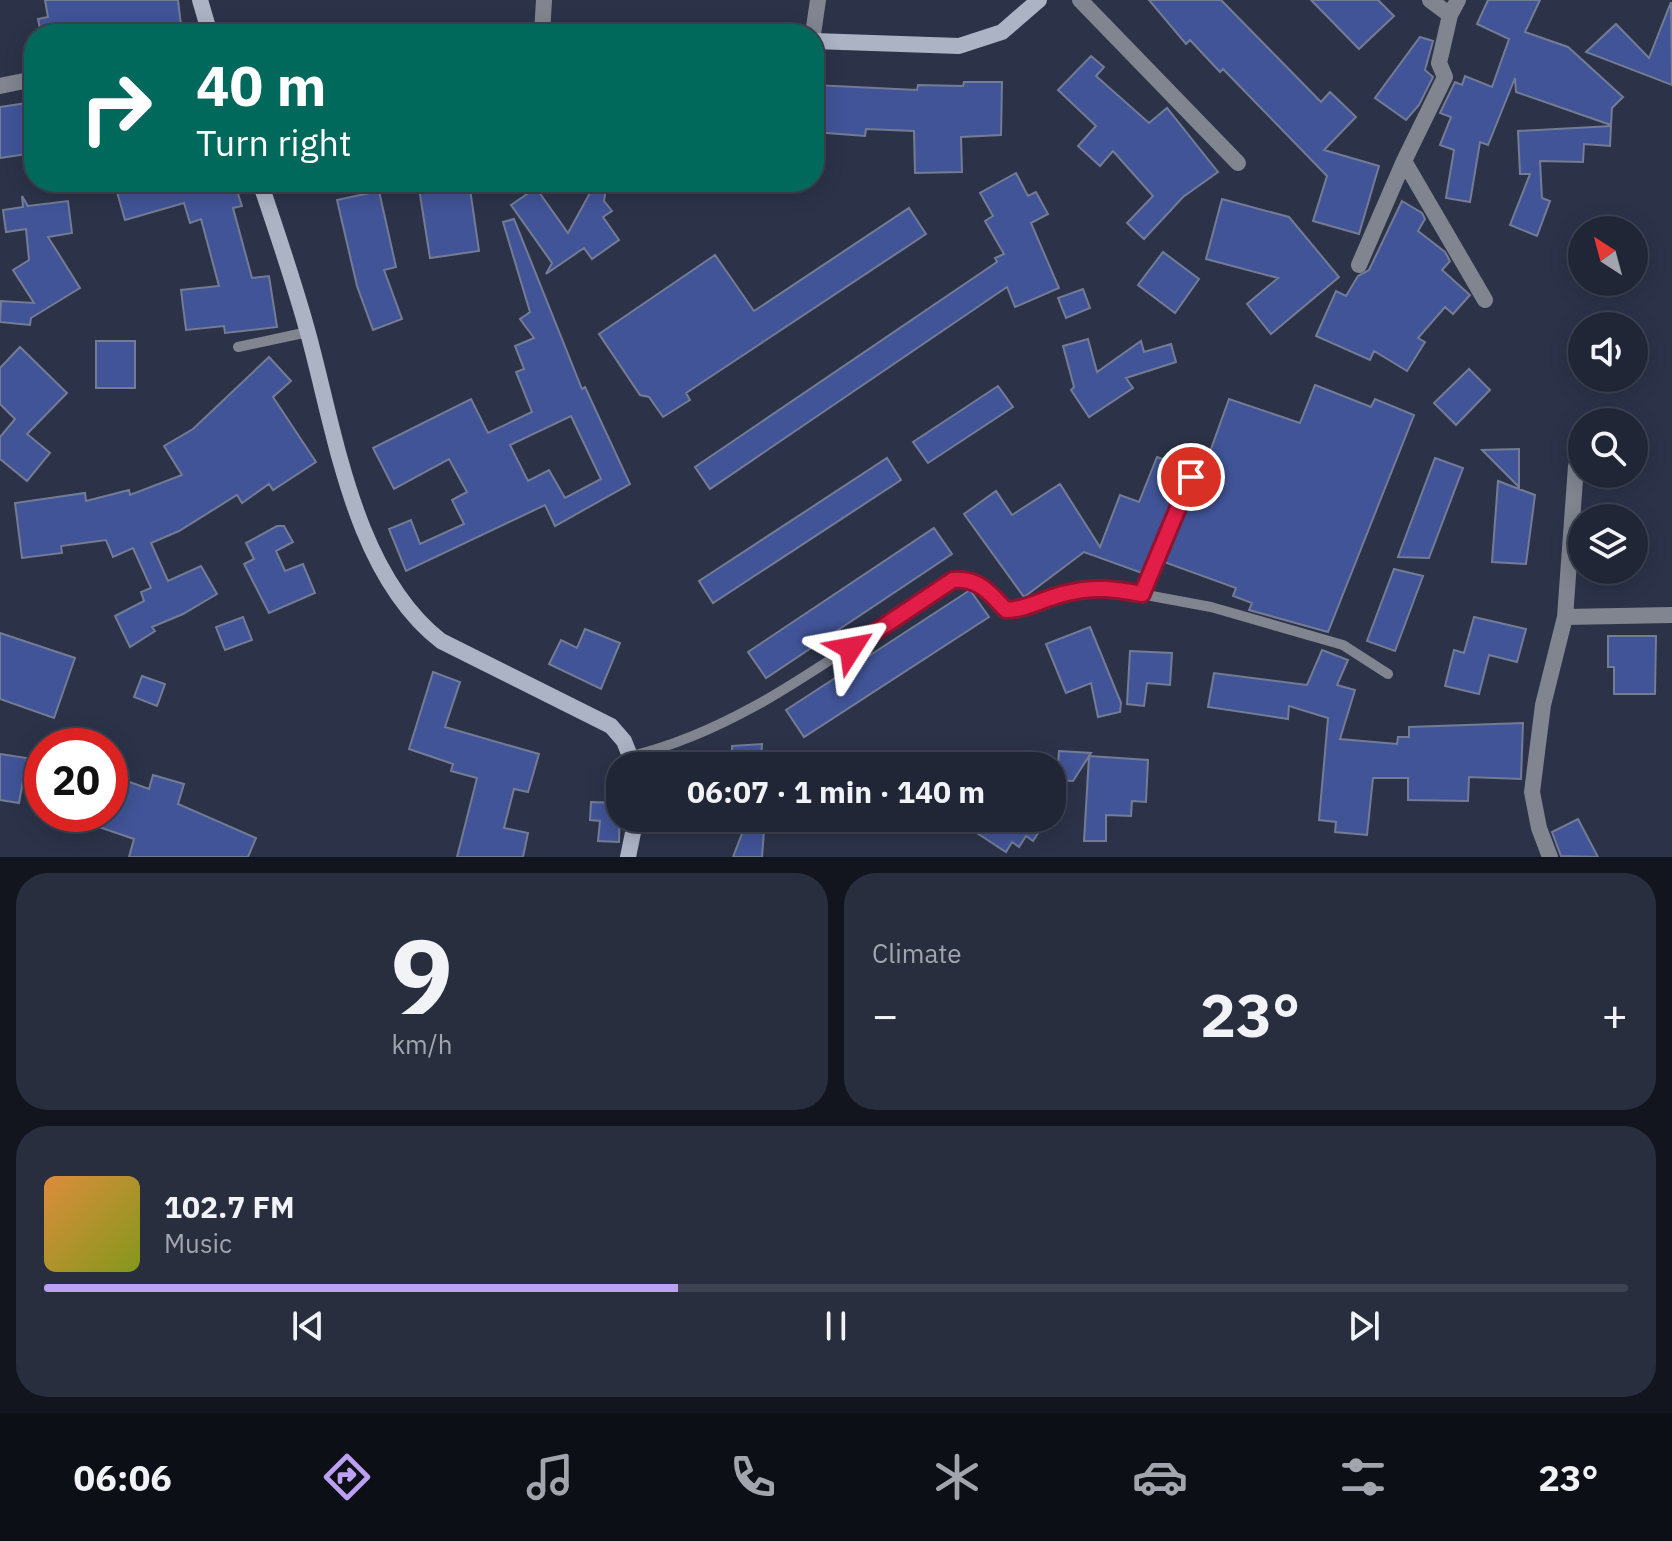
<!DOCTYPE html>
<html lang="en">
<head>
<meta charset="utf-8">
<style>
  :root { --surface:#212637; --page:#292e3f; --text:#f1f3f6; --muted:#a2a5ad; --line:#3e4352; --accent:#bca0f2 }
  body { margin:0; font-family:"IBM Plex Sans",sans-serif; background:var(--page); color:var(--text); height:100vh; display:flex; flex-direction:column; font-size:30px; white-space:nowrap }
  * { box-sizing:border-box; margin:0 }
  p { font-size:26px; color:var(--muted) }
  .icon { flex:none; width:44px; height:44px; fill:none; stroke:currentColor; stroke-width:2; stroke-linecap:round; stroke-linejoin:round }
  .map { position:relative; height:857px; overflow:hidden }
  .drawer { display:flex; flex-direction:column; gap:16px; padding:16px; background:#12151e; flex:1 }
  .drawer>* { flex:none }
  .hud { position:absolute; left:24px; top:24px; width:800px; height:168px; border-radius:32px; box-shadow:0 4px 20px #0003,0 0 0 2px var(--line); background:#00695c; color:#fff; overflow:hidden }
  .needle { width:52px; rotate:324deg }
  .buttons { position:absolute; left:1568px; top:216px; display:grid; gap:16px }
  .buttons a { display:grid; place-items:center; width:80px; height:80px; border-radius:50%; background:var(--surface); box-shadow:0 4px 20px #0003,0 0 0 2px var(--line); font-size:40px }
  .speed { position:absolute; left:24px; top:728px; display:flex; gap:16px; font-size:40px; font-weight:700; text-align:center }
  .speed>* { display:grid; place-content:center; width:104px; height:104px; border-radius:50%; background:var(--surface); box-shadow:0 4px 20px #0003,0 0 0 2px var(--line); line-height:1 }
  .speed .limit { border:12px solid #d22; background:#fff; color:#111 }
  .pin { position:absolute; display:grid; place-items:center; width:68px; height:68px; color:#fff; margin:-34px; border:4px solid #fff; border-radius:50%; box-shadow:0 2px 8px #0007 }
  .me { position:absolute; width:88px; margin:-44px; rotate:56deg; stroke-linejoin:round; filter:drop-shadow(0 0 6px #0008) }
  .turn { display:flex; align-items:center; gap:28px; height:168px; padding:0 40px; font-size:36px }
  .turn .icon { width:104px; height:104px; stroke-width:2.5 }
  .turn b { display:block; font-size:56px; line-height:68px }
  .big { font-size:60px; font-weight:700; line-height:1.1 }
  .drawer .widget { flex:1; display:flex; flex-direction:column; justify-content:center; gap:12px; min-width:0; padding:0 28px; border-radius:32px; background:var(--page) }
  .drawer .dial { align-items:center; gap:0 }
  .dial b { font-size:104px; line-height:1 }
  .song { display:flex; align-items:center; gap:24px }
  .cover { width:96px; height:96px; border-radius:12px; background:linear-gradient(135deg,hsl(30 70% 55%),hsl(70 70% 35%)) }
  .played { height:8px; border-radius:4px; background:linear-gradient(90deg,var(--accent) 40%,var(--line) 40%) }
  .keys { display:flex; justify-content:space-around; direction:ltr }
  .heat { display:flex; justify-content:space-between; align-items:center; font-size:44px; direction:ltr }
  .drawer .tiles { flex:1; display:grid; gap:16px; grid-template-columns:1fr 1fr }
  .widget:last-child { grid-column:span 2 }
  .trip { position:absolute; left:606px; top:752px; width:460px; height:80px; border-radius:32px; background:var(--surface); box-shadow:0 4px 20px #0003,0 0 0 2px var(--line); font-weight:700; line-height:80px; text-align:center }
  .tab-bar { display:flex; height:128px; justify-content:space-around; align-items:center; background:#0d0f16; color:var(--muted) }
  .tab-bar .icon { width:56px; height:56px }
  .tab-bar .active { color:var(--accent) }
  .tab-bar b { font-size:36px; color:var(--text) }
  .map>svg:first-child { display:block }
</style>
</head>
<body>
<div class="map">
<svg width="1672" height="857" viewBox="0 0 1672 857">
  <rect width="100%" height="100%" fill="#2c3349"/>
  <!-- building -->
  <path fill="#415498" stroke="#737c94" stroke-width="2" fill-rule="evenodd" d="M45 0H178L181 25 130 34H41L38 19 48 17Z
    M1149 0H1221L1321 102 1330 92 1356 117 1324 150 1379 166 1359 234 1313 221 1327 176 1223 69 1220 72 1190 40 1186 44Z
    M1311 0H1378L1394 16 1359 49Z
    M1488 0H1540L1525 32 1568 47 1623 97 1612 108 1611 125 1516 92 1515 78 1488 145 1480 142 1470 202 1446 198 1454 150 1440 145 1451 117 1440 113 1455 82 1462 85 1465 76 1492 87 1509 39 1477 24Z
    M1671 2 1672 85 1586 52 1616 24 1649 58Z
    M1420 37 1433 41 1425 70 1433 77 1419 105 1406 120 1375 98Z
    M1091 56 1104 67 1096 76 1149 123 1167 108 1218 172 1183 197 1144 239 1127 223 1153 196 1113 151 1100 166 1078 146 1096 126 1058 90Z
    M964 82H1002L1001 135 961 137 962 172 915 173 914 131 866 129 865 136 814 132V85L917 90 918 85 963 86Z
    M34 102V153L0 158V107Z
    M1611 126 1610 146 1584 144 1583 162 1540 161 1542 198 1550 201 1537 236 1510 225 1530 174H1520L1518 131Z
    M1016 173 1028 196 1036 192 1048 214 1031 223 1059 288 1015 307 1007 287 710 489 695 467 997 262 995 258 1004 254 985 221 993 216 980 193Z
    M125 182H234L242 206 233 208 252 278 269 276 277 327 225 333 224 326 186 330 181 290 219 286 201 219 190 223 184 203 125 220 115 185Z
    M418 182H469L479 251 430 258Z
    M596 182H607L604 201 612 211 603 217 619 240 592 259 584 248 546 274 552 263 511 205 536 188 568 233Z
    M379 191 396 267 384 270 402 319 373 330 357 286 337 200Z
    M22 196 28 206 68 201 72 233 48 237 80 288 31 318 30 325 0 322 1 301 34 303 13 270 29 260 26 229 6 232 3 210 23 207Z
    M1222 199 1289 217 1339 277 1271 334 1247 304 1278 278 1206 259Z
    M1402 201 1422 213 1425 219 1418 231 1445 252 1450 261 1442 270 1470 295 1453 314 1445 307 1418 338 1425 342 1407 371 1374 351 1370 360 1316 336 1336 291 1346 296 1358 276 1369 270Z
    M909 208 926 234 686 393 690 400 663 417 649 397 640 395 599 334 715 255 754 311Z
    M514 219 582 389 585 387 630 484 555 526 545 505 406 571 389 529 411 520 420 544 464 524 452 500 467 492 449 459 394 489 373 448 471 399 488 433 532 412 516 372 524 369 515 346 534 338 520 319 530 312 503 222ZM571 416 601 479 565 498 549 470 528 481 510 445Z
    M1163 252 1199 279 1175 313 1138 285Z
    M1083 289 1090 308 1066 318 1058 298Z
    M1088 339 1097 372 1141 341 1144 352 1171 344 1176 362 1126 378 1133 388 1089 417 1071 390 1074 387 1063 346Z
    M96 341H135V388H96Z
    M20 347 67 393 27 434 50 453 27 481 0 459V437L15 419 0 404V368Z
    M269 357 291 381 273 397 316 462 273 490 269 484 242 503 237 495 179 531 151 543 168 581 201 566 217 594 183 614 152 627 155 631 130 647 115 616 144 601 141 592 151 588 133 548 113 557 106 540 61 546 62 553 22 558 15 503 85 493 86 501 129 490 130 495 182 475 164 446 193 429Z
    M1469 369 1490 390 1456 425 1434 403Z
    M1315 385 1371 407 1375 399 1414 415 1328 632 1249 610 1252 603 1233 596 1236 588 1164 562 1198 480 1197 471 1202 474 1229 399 1300 423Z
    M998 386 1013 407 928 463 913 442Z
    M1519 449V487L1482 450Z
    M1157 457 1190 469 1184 474 1142 573 1084 552 1024 597 964 514 996 491 1012 515 1060 484 1100 547 1120 495 1139 502Z
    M887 458 901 480 713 603 699 581Z
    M1435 458 1463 468 1429 558 1398 557Z
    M1498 481 1535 495 1526 564 1492 562Z
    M277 526H284L293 542 276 551 285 571 303 564 315 593 269 613 244 564 254 559 246 543Z
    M934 528 952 554 766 678 748 652Z
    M1394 569 1423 576 1395 651 1367 641Z
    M970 590 989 617 804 737 786 710Z
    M243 617 252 640 225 650 216 627Z
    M1474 617 1526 629 1517 662 1489 655 1479 694 1445 686 1454 650 1464 653Z
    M1090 627 1121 703 1120 712 1098 717 1091 683 1066 693 1046 644Z
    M585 629 620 643 601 689 549 664 561 640 577 648Z
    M0 633 75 658 54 718 0 699Z
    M1608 636H1656L1655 694H1614V667H1608Z
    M1322 650 1348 660 1337 685 1355 690 1340 739 1397 744 1398 737H1409V727L1523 723 1521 779 1469 777 1468 801 1408 800V778H1373L1367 835 1335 832 1336 822 1319 820 1328 718 1289 706 1288 719 1208 707 1214 673 1307 685Z
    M1130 651 1172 653 1170 685 1147 683 1144 706 1127 704Z
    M433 672 460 682 445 727 539 754 528 792 514 789 504 828 528 833 523 857H457L477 778 451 771 453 764 409 749Z
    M142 676 165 684 157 706 134 697Z
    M762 744 761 766H732V746Z
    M1059 751 1091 753 1073 781 1057 780Z
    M0 754 27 758 19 803 0 800Z
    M1089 756 1148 760 1146 802 1132 801 1131 816 1106 815V841H1084Z
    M110 775 149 789 153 775 184 784 178 804 256 838 248 857H129L134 839 70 817 110 814Z
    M591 802 620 803 619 842 598 841 600 821 590 820Z
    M748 818H765L762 857H733Z
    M954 818H1048L1033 841 1026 836 1019 847 1012 842 1006 852Z
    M1578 819 1598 857 1561 856 1552 832Z"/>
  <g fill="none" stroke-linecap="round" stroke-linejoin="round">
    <!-- lane -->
    <path stroke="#818590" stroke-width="10" d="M238 347 308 332
      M1142 594 1191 477
      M632 756C754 726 847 643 953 580 979 578 989 593 1006 610L1103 587 1211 607 1343 645 1388 674"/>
    <!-- street -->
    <path stroke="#818590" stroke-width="16" d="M1080 0 1238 163
      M1430 0 1450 15
      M542 34 544 0
      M813 34 818 0
      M0 86 34 79
      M1404 161 1485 300
      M1359 265 1404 161 1445 77 1439 63 1450 15 1458 0
      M1565 617 1672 615
      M1550 857 1539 828 1532 792 1543 705 1565 617 1576 466"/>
    <!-- secondary -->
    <path stroke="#acb3c5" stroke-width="16" d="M200 0 210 34
      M814 41 959 46 1002 32 1039 0
      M260 182C277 232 294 282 308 333 336 435 354 573 441 641L611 726 624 741 634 766
      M628 857 636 818"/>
  </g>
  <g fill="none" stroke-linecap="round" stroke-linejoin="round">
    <!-- route casing -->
    <g stroke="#92132f" stroke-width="20">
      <path id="route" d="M851 648 953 580C979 578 989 592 1006 610 1027 610 1046 597 1067 593 1094 586 1115 589 1142 594L1191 477"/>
    </g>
    <!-- route -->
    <use href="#route" stroke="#e11d48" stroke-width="14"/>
  </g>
</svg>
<div class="buttons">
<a><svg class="needle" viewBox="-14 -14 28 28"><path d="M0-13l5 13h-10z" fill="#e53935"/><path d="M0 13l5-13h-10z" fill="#a2a5ad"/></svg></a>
<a><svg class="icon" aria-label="sound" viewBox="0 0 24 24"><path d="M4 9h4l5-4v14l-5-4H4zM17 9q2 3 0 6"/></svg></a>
<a><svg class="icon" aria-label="search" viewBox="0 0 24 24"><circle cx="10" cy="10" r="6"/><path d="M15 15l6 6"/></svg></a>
<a><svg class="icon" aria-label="layers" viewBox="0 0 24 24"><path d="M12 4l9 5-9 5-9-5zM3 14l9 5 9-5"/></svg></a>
</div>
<div class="speed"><div class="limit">20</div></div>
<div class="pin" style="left:1191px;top:477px;background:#d93025"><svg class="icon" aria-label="arrive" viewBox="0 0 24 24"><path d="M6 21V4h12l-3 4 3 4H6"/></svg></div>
<svg class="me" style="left:851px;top:648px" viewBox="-20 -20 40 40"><path d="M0-17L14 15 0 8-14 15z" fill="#e11d48" stroke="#fff" stroke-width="4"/></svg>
<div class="trip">06:07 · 1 min · 140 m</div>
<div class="hud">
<div class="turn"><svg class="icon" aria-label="right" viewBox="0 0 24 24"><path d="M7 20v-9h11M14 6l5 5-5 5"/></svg><div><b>40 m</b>Turn right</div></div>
</div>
</div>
<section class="drawer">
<div class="tiles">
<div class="widget dial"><b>9</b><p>km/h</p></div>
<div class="widget"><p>Climate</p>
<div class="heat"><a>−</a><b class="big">23°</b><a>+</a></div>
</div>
<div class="widget">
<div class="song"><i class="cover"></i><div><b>102.7 FM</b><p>Music</p></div></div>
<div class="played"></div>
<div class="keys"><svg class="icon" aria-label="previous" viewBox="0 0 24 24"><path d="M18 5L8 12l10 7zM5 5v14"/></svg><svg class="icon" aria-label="pause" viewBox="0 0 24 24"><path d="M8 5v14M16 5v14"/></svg><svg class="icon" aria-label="next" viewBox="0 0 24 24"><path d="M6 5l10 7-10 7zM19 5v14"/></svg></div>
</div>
</div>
</section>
<nav class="tab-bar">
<b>06:06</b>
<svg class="icon active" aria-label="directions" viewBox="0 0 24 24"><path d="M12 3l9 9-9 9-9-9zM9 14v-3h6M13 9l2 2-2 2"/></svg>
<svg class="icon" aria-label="music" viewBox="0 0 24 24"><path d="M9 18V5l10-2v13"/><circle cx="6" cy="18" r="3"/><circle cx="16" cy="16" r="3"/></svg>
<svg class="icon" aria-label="phone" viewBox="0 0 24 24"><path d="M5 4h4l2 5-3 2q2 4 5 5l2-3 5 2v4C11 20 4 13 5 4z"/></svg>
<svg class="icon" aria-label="climate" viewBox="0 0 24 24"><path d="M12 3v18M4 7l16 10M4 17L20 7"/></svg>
<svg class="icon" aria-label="car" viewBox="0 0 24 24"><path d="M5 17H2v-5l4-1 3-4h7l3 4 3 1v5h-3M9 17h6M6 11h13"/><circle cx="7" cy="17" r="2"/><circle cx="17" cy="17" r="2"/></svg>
<svg class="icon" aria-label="filters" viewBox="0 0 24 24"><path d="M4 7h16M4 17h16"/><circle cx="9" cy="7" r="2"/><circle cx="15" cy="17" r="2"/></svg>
<b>23°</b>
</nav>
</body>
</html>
